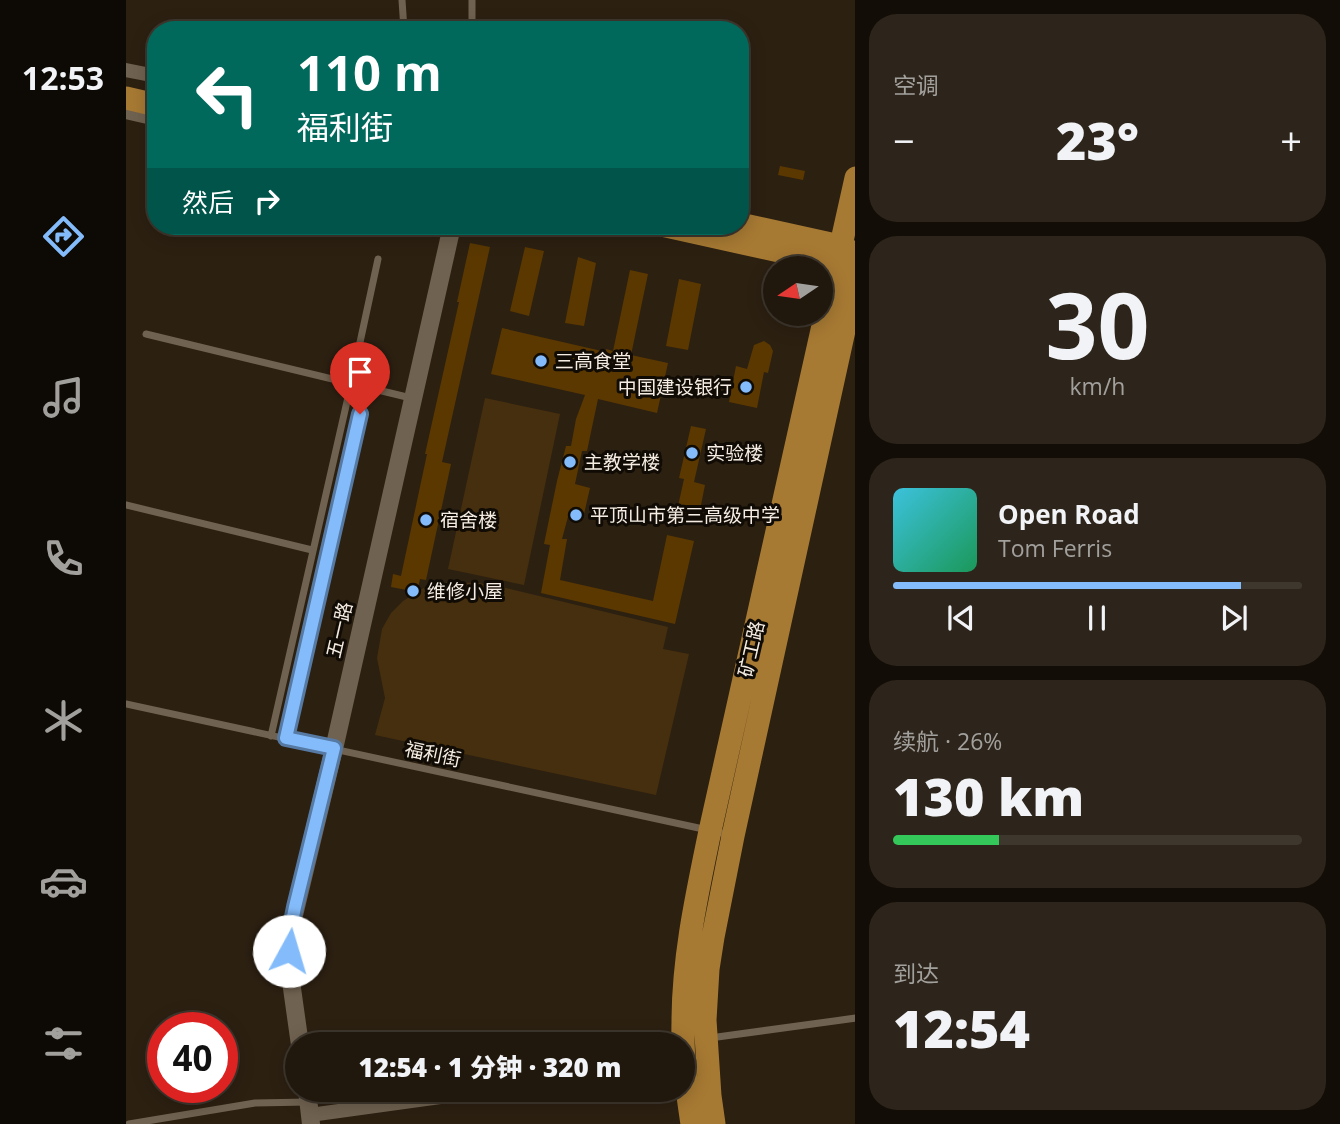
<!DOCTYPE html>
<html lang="zh">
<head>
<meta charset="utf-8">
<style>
  :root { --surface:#21180d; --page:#2d251b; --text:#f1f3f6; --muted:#a2a09d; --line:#3e372e; --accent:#84bcfb }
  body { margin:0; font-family:"Open Sans","Noto Sans SC",sans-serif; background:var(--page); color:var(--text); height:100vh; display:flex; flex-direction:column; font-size:26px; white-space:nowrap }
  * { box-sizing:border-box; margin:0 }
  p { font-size:23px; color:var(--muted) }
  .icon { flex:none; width:38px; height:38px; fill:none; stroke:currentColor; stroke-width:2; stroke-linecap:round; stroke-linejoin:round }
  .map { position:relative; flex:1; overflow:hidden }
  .drawer { display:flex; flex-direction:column; gap:14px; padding:14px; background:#120d07; width:485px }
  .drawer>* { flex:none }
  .top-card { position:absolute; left:21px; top:21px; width:602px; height:214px; border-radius:28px; box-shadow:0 4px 18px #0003,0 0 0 2px var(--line); background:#00695c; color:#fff; overflow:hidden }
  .needle { width:46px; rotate:257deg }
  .tools { position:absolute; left:637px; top:256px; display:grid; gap:14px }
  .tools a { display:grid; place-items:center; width:70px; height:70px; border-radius:50%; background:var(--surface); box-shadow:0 4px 18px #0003,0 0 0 2px var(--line); font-size:35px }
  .speed { position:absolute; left:21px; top:1012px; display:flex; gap:14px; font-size:35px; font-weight:700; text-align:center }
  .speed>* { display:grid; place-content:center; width:91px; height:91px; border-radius:50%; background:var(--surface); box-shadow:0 4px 18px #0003,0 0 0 2px var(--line); line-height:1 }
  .speed .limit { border:10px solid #d22; background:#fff; color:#111 }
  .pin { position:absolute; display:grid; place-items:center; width:60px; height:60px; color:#fff; margin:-72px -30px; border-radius:50% 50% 50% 0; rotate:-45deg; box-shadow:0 0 7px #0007 }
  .pin .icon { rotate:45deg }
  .me { position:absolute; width:77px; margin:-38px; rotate:6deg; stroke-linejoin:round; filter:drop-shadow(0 0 5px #0008) }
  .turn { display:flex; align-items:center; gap:24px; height:147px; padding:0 35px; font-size:32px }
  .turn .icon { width:91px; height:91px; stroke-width:2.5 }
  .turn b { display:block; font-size:49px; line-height:60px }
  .then { display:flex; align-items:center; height:66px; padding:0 35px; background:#0003; gap:14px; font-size:26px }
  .big { font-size:52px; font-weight:800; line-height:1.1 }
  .drawer .card { flex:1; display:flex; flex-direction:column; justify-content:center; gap:10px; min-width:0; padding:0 24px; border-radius:28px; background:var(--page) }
  .drawer .dial { align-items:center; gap:0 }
  .dial b { font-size:91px; line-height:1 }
  .song { display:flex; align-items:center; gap:21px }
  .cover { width:84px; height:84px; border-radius:10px; background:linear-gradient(135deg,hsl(190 70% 55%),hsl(150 70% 35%)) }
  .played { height:7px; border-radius:4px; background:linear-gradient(90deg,var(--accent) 85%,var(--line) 85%) }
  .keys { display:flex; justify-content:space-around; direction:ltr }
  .heat { display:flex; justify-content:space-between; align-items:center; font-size:38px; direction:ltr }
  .charge { height:10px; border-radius:5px; background:linear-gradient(90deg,#34c759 26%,var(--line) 0) }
  .trip { position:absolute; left:159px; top:1032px; width:410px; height:70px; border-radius:35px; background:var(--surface); box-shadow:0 4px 18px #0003,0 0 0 2px var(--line); font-weight:800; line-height:70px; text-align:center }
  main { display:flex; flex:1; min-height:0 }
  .tab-bar { display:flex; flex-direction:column; width:126px; justify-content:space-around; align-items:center; background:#0d0a05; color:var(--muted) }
  .tab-bar .icon { width:49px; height:49px }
  .tab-bar .active { color:var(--accent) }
  .tab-bar b { font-size:32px; color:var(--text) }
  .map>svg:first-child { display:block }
</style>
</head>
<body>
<main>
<nav class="tab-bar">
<b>12:53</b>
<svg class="icon active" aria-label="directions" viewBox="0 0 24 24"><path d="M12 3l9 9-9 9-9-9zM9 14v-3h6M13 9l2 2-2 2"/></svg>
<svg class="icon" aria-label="music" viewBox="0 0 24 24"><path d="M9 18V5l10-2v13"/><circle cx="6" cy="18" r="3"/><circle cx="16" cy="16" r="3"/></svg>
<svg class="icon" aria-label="phone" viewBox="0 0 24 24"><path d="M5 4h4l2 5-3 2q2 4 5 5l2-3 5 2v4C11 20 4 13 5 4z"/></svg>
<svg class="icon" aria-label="climate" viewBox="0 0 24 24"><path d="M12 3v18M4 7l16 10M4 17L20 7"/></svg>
<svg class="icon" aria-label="car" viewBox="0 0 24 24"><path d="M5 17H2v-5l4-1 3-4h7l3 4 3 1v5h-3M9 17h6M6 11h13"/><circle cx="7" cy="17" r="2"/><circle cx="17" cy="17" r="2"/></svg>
<svg class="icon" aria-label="filters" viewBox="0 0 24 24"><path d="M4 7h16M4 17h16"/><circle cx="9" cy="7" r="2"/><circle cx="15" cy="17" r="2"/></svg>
</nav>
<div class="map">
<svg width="730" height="1124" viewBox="0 0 730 1124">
  <rect width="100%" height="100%" fill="#2c2011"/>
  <!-- green -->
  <path fill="#462f0e" d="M359 398 434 414 398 585 322 569Z
    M321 582 353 583 376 587 542 627 537 649 563 654 530 795 249 735 259 698 251 658 256 629 265 613 277 601 304 584Z"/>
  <!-- building -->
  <path fill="#5b3800" d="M654 166 679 171 677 180 652 175Z
    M344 243 364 247 316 462 325 464 300 580 294 579 291 592 265 587 267 574 275 576 301 454H299L333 302H331Z
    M399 247 418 251 403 316 384 311Z
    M452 257 470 263 458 326 439 323Z
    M504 270 522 274 505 355 542 363 531 413 472 399 461 451H456L449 484 464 488 458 514 443 513 436 539H441L434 580 527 601 541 535 568 541 549 624 415 593 424 545 418 544 431 481 440 446H445L450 419 459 395 365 374 376 328 480 352V349L487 351Z
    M553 279 575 284 562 350 540 346Z
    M638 341 644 345 647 351 642 373 638 372 631 408 603 402 610 366 621 369 628 345Z
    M565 426 580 429 568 482 579 485 574 510 552 506 558 479 553 478Z"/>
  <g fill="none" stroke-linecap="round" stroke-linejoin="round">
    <!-- service -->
    <path stroke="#706250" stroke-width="7" d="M276 0 278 30
      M346 0V30
      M20 334 285 398
      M0 505 186 550
      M0 704 605 835
      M145 736 225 384 252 259
      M160 738 240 387
      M584 1038 730 1018
      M3 1124 129 1103 182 1102"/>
    <!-- minor -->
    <path stroke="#706250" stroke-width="14" d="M0 70 30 76
      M0 112 30 119
      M184 1115 365 1090"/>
    <!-- tertiary -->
    <path stroke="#706250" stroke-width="18" d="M174 1045 163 967V936L208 749 326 226
      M181 1090 185 1124"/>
    <!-- primary -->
    <path stroke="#a77a33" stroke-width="23" d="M0 98 30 105
      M614 224 714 246 726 252
      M540 226 711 264 725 265
      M566 1124C561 1091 556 1056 557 1022 557 957 571 894 584 831L730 178
      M588 1124 584 1096 579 1020 582 969 587 937 607 836 730 276"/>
  </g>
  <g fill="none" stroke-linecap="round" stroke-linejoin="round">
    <!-- route casing -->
    <g stroke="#567aa3" stroke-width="18">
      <path id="route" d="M163 951V936L169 907 208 748 160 738 234 414"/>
    </g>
    <!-- route -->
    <use href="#route" stroke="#84bcfb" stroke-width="12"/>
  </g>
  <!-- markers -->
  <g fill="#84bcfb" stroke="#100b05" stroke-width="2.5">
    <circle cx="415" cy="361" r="7"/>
    <circle cx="620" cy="387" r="7"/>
    <circle cx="566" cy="453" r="7"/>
    <circle cx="444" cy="462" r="7"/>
    <circle cx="450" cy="515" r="7"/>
    <circle cx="300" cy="520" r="7"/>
    <circle cx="287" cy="591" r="7"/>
  </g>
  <g text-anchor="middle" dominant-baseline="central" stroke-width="6" stroke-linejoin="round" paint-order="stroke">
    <!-- poi labels -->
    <g font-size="19" fill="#f5ede3" stroke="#100b05" text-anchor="start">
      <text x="429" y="361">三高食堂</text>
      <text x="606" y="387" text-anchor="end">中国建设银行</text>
      <text x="580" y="453">实验楼</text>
      <text x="458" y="462">主教学楼</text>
      <text x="464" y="515">平顶山市第三高级中学</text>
      <text x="314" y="520">宿舍楼</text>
      <text x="301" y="591">维修小屋</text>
    </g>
    <!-- street labels -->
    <g font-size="19" fill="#f5ede3" stroke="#100b05">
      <text transform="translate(213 630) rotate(-77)">五一路</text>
      <text transform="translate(625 649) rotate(-77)">矿工路</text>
      <text transform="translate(307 754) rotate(12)">福利街</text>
    </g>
  </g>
</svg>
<div class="tools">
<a><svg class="needle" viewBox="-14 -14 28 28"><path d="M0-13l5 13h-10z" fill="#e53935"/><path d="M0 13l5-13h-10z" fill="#a2a09d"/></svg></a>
</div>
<div class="speed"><div class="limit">40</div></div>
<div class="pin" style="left:234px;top:414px;background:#d93025"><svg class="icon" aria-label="arrive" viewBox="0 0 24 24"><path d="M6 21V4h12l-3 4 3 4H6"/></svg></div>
<svg class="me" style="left:163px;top:951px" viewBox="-20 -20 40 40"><circle r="19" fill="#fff"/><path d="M0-13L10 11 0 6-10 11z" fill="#84bcfb"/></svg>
<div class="trip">12:54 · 1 分钟 · 320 m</div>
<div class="top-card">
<div class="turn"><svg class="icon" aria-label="left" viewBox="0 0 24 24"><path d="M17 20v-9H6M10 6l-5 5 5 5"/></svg><div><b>110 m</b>福利街</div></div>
<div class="then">然后<svg class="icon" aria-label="right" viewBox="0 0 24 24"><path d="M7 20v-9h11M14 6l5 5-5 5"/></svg></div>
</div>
</div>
<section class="drawer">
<div class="card"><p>空调</p>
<div class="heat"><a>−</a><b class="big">23°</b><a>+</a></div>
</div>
<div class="card dial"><b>30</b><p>km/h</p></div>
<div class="card">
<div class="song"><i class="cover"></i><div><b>Open Road</b><p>Tom Ferris</p></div></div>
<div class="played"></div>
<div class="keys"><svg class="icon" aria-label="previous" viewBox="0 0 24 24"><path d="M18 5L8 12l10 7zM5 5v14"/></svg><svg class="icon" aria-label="pause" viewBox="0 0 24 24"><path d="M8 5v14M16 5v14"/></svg><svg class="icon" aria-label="next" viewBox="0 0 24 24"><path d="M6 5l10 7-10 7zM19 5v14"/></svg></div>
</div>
<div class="card"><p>续航 · 26%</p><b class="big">130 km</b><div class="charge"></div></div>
<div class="card"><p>到达</p><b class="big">12:54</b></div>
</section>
</main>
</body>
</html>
